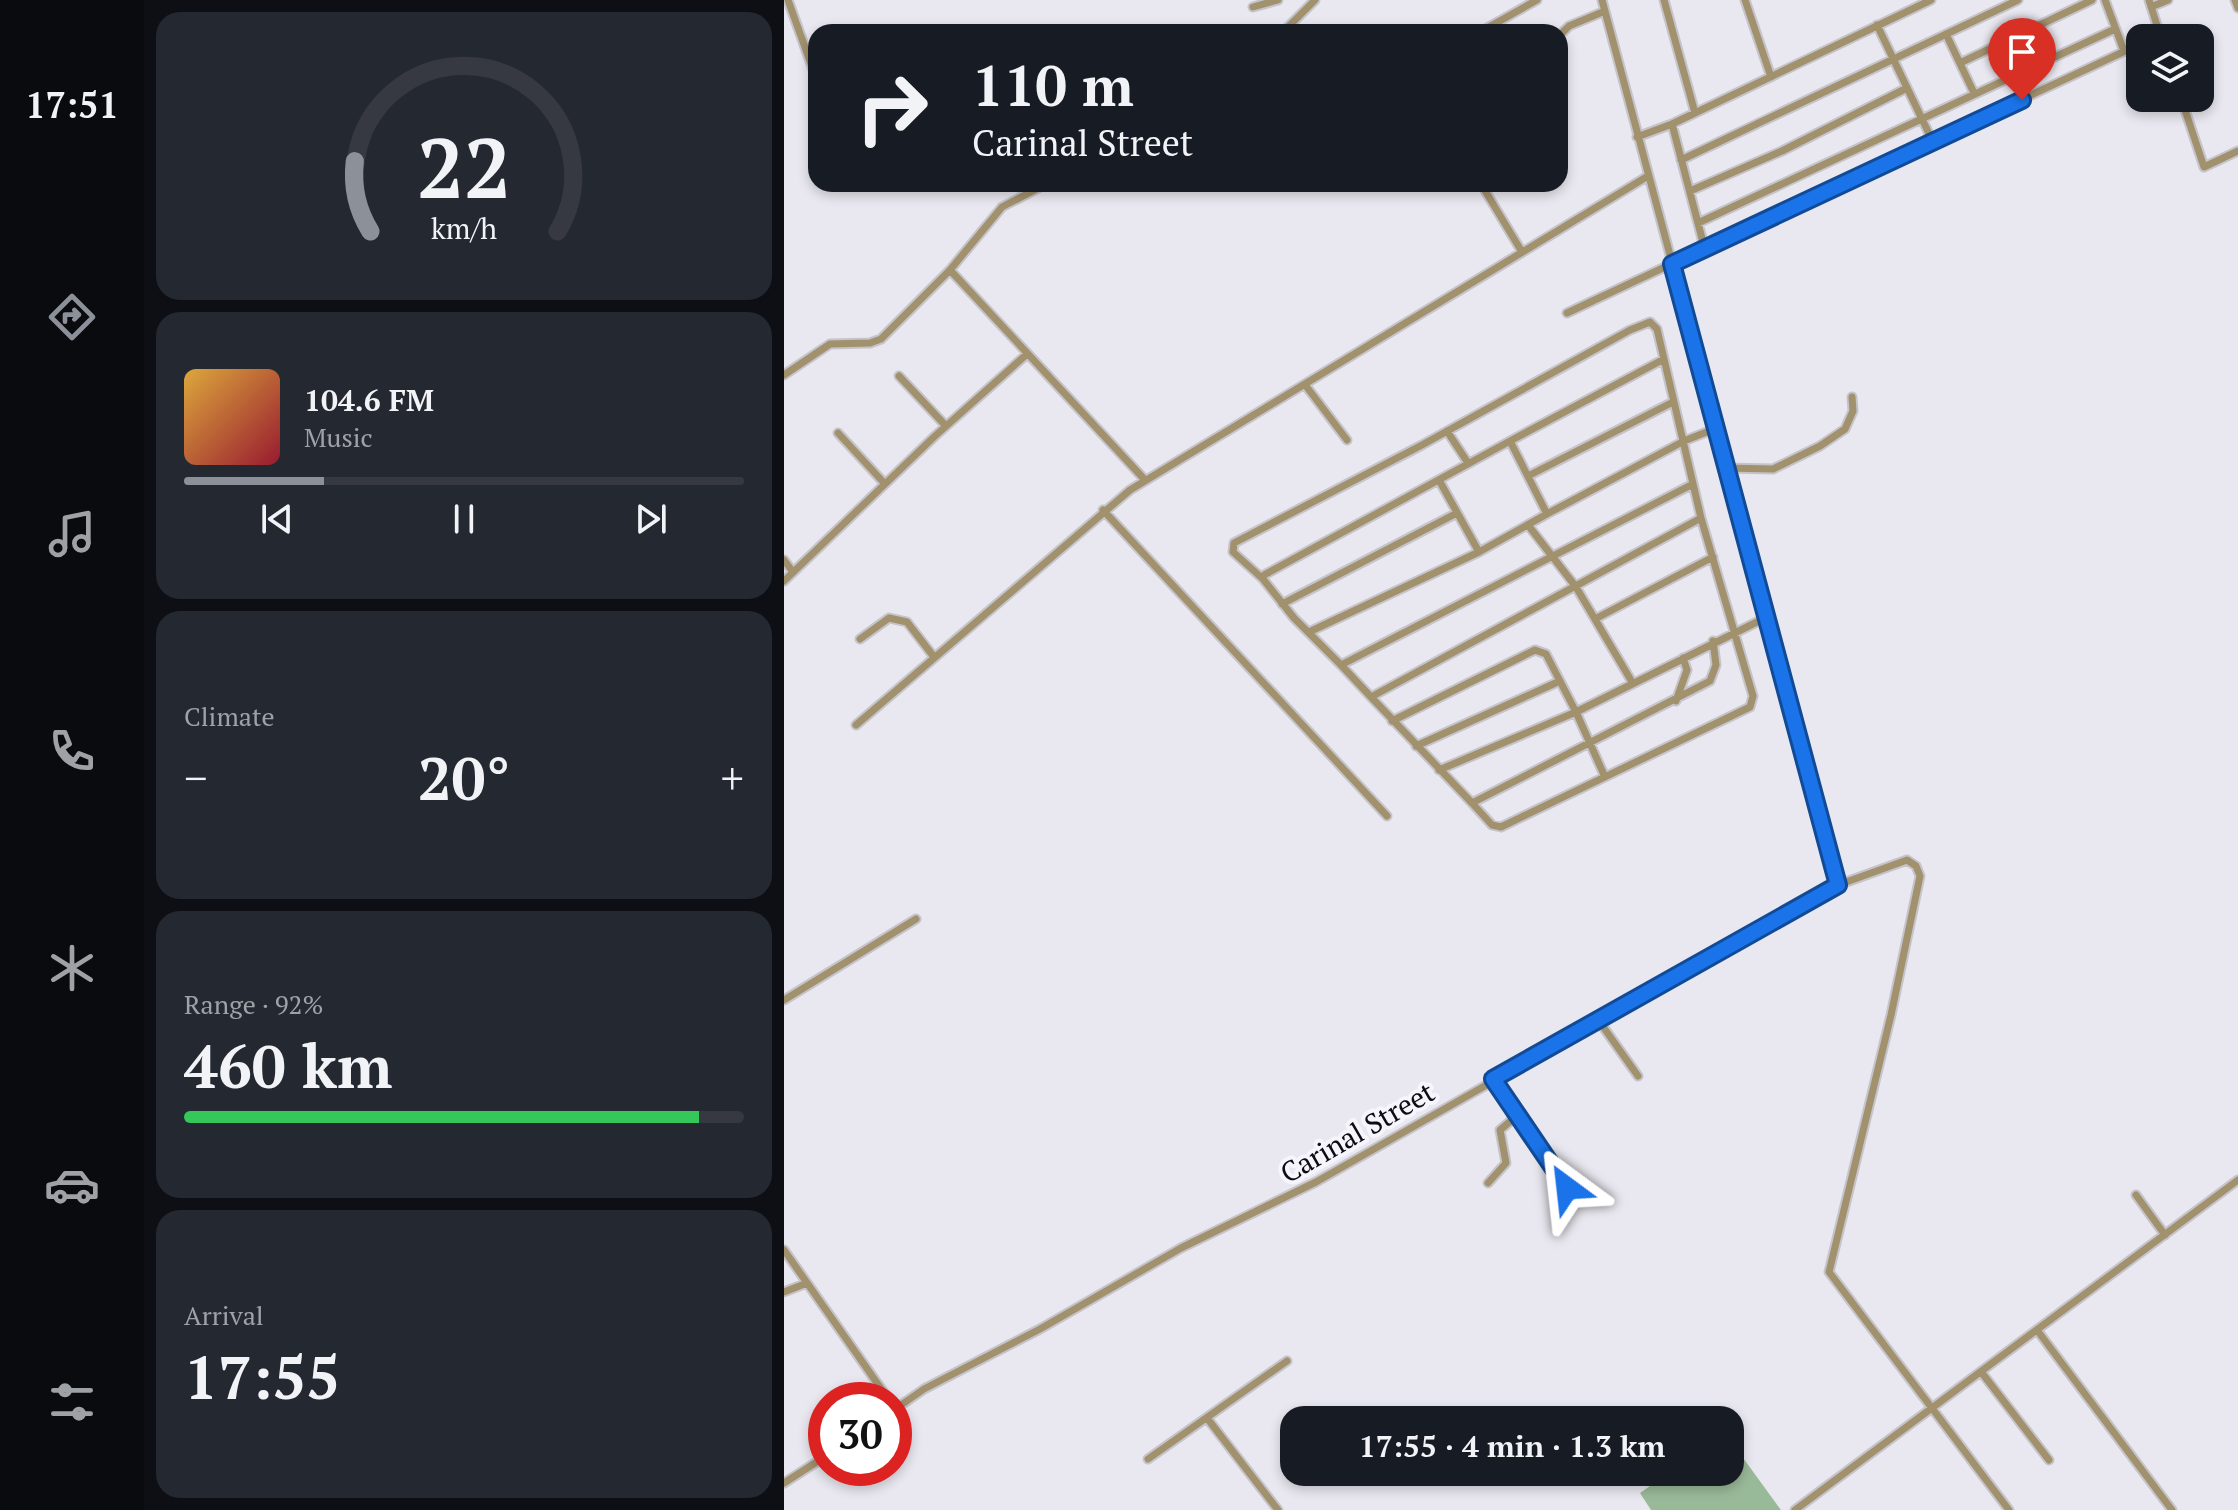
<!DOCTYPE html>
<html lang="en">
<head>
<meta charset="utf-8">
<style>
  :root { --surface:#171b24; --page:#242831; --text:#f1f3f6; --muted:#9ea1a6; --line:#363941; --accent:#8c9099 }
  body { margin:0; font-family:"PT Serif",serif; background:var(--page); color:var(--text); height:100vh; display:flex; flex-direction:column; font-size:30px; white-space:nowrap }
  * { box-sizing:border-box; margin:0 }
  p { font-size:26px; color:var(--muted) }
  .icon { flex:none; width:44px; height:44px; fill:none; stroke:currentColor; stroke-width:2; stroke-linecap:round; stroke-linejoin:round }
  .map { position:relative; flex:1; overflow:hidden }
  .panel { display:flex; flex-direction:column; gap:12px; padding:12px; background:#0d0f14; width:640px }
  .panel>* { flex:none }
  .banner { position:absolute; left:24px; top:24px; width:760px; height:168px; border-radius:24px; box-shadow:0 4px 12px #0003; background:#171b24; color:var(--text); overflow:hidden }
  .tools { position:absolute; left:1342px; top:24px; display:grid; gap:16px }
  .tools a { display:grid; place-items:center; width:88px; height:88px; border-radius:16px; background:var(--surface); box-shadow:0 4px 12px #0003; font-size:40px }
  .speed { position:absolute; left:24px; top:1382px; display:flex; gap:16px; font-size:40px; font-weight:700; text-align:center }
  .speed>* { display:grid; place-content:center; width:104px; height:104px; border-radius:50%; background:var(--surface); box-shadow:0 4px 12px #0003; line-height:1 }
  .speed .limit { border:12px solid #d22; background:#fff; color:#111 }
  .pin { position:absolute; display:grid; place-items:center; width:68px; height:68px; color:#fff; margin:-82px -34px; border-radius:50% 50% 50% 0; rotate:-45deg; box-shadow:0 0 8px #0007 }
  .pin .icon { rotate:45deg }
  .me { position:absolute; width:88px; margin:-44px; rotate:330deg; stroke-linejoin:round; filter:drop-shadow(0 0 6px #0008) }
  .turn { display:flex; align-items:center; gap:28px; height:168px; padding:0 32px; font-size:36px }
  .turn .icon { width:104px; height:104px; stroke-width:2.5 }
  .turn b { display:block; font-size:56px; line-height:68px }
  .big { font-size:60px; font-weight:700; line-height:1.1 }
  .panel .widget { flex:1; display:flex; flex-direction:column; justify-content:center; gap:12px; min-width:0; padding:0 28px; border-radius:24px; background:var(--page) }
  .panel .dial { align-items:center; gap:0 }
  .dial svg { height:208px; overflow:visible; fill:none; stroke:var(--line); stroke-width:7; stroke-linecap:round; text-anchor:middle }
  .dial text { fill:var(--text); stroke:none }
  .song { display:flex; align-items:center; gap:24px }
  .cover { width:96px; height:96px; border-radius:12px; background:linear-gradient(135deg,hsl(40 70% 55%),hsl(350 70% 35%)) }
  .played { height:8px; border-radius:4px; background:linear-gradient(90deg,var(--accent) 25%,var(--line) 25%) }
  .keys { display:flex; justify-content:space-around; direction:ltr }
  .heat { display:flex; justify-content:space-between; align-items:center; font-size:44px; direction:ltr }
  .charge { height:12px; border-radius:6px; background:linear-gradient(90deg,#34c759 92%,var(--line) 0) }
  .trip { position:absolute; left:496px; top:1406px; width:464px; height:80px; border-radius:24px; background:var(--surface); box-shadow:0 4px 12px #0003; font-weight:700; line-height:80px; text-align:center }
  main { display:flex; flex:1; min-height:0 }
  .dock { display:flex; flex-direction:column; width:144px; justify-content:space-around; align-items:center; background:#090b0e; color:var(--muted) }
  .dock .icon { width:56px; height:56px }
  .dock .current { color:var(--accent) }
  .dock b { font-size:36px; color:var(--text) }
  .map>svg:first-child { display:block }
</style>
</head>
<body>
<main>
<nav class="dock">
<b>17:51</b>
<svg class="icon current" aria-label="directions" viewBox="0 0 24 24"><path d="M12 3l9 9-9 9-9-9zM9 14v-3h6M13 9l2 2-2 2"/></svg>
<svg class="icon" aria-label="music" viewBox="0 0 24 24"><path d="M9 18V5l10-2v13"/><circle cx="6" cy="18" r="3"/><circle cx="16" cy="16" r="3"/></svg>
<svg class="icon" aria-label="phone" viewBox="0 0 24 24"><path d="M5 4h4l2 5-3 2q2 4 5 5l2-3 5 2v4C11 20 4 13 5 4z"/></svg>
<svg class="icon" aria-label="climate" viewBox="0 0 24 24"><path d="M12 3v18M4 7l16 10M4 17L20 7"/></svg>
<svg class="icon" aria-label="car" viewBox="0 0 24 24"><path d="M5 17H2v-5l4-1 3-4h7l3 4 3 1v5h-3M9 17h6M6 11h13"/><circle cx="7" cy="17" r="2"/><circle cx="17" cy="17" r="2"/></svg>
<svg class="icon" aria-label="filters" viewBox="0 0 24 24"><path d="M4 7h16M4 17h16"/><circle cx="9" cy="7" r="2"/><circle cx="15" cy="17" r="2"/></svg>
</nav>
<section class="panel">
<div class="widget dial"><svg viewBox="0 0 100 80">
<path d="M14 69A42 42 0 1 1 86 69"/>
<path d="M14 69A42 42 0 0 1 8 42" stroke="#8c9099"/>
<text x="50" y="56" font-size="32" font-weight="700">22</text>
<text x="50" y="72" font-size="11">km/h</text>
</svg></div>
<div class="widget">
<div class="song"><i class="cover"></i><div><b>104.6 FM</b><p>Music</p></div></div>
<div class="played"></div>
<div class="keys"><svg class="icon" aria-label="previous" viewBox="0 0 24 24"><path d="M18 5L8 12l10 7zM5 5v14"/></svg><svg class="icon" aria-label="pause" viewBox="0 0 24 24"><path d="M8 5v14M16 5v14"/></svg><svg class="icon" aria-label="next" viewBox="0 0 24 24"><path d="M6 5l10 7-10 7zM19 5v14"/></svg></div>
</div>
<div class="widget"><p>Climate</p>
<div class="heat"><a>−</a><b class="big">20°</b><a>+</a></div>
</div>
<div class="widget"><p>Range · 92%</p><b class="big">460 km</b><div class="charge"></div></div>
<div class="widget"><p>Arrival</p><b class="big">17:55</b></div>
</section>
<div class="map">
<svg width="1454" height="1510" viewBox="0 0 1454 1510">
  <rect width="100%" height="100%" fill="#e9e7ef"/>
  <!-- forest -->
  <path fill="#99ba98" d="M946 1440 997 1510H867L856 1493 886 1472H946Z"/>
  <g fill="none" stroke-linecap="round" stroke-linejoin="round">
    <!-- street casing -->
    <g stroke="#c6c4cb" stroke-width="11">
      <path id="street" d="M4 0 32 78
        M818 0 1054 885 1123 860 1132 866 1136 876 1107 1015 1045 1272 1225 1510
        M880 0 911 113
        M961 0 987 77
        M1321 0 1340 51
        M1365 0 1377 38
        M1451 0 1454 8
        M469 7 494 0
        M1367 7 1384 0
        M1093 25 1149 142
        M499 32 531 0
        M696 32 753 0
        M1162 34 1190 93
        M776 35 785 26 821 11
        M1176 63 1308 0
        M1397 98 1420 167 1454 151
        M888 124 921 250
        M853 137 888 124 1147 0
        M897 160 1234 0
        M262 184 218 207 166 270 361 480
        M697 184 738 252
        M906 191 998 151 1123 88
        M914 223 1331 29
        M783 313 1356 44
        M0 375 46 344 86 343 97 339 166 270
        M115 376 162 426
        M522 386 563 440
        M663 431 684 463
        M54 433 101 484
        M941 468 989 469 1036 446 1061 429 1069 411 1068 397
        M744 476 889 402
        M655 480 695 552
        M909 484 557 665 587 697 917 518
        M319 510 603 816
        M744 525 792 587 848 682
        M0 560 9 572
        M479 579 449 552 450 543 638 445 846 330 866 322 873 329 880 359 726 441 763 514 900 441 930 429
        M0 581 151 436 243 354
        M498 604 673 513
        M811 619 929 557
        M525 632 695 552 763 514
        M76 639 105 618 123 622 150 657
        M557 665 510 618 479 579 480 575 726 441
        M587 697 688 803 926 681 932 665 929 641
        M892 701 903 670 899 658
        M608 721 751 650 762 654 792 712 655 770
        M72 725 346 490 864 176
        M632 746 776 681
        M821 777 792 712 981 618
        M688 803 708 825 717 827 966 707 969 696 917 518 880 359
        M0 1000 132 919
        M815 1021 854 1076
        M709 1079 782 1182 783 1188 773 1196
        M704 1183 722 1163 716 1130 735 1114
        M1352 1195 1381 1235
        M0 1250 105 1400
        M0 1292 23 1283
        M1253 1330 1388 1510
        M1198 1373 1265 1460
        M110 1410 140 1389 256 1329 397 1248 532 1182 1054 885
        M423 1418 494 1510
        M364 1459 503 1361
        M0 1483 42 1456
        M1011 1510 1454 1180"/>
    </g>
    <!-- street -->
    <use href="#street" stroke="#a2916d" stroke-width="7"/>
  </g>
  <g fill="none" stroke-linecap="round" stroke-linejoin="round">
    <!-- route casing -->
    <g stroke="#114b97" stroke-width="20">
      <path id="route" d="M783 1188 709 1079 1054 885 888 264 1238 100"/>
    </g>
    <!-- route -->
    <use href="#route" stroke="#1a73e8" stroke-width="14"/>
  </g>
  <g text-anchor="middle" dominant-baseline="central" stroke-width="8" stroke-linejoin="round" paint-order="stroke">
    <!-- street labels -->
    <g font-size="28" fill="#0d0c0f" stroke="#f6f4fc">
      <text transform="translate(573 1132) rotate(-30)">Carinal Street</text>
    </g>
  </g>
</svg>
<div class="tools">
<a><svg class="icon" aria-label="layers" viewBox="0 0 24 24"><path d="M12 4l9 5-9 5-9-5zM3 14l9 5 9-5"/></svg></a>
</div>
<div class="speed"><div class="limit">30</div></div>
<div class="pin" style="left:1238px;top:100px;background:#d93025"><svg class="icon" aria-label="arrive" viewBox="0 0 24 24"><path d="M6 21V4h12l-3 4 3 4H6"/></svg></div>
<svg class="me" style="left:783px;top:1188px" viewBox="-20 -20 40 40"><path d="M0-17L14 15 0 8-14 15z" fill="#1a73e8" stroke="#fff" stroke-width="4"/></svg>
<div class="trip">17:55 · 4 min · 1.3 km</div>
<div class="banner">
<div class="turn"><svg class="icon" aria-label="right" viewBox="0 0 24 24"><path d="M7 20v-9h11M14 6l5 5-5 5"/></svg><div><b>110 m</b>Carinal Street</div></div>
</div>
</div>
</main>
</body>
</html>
